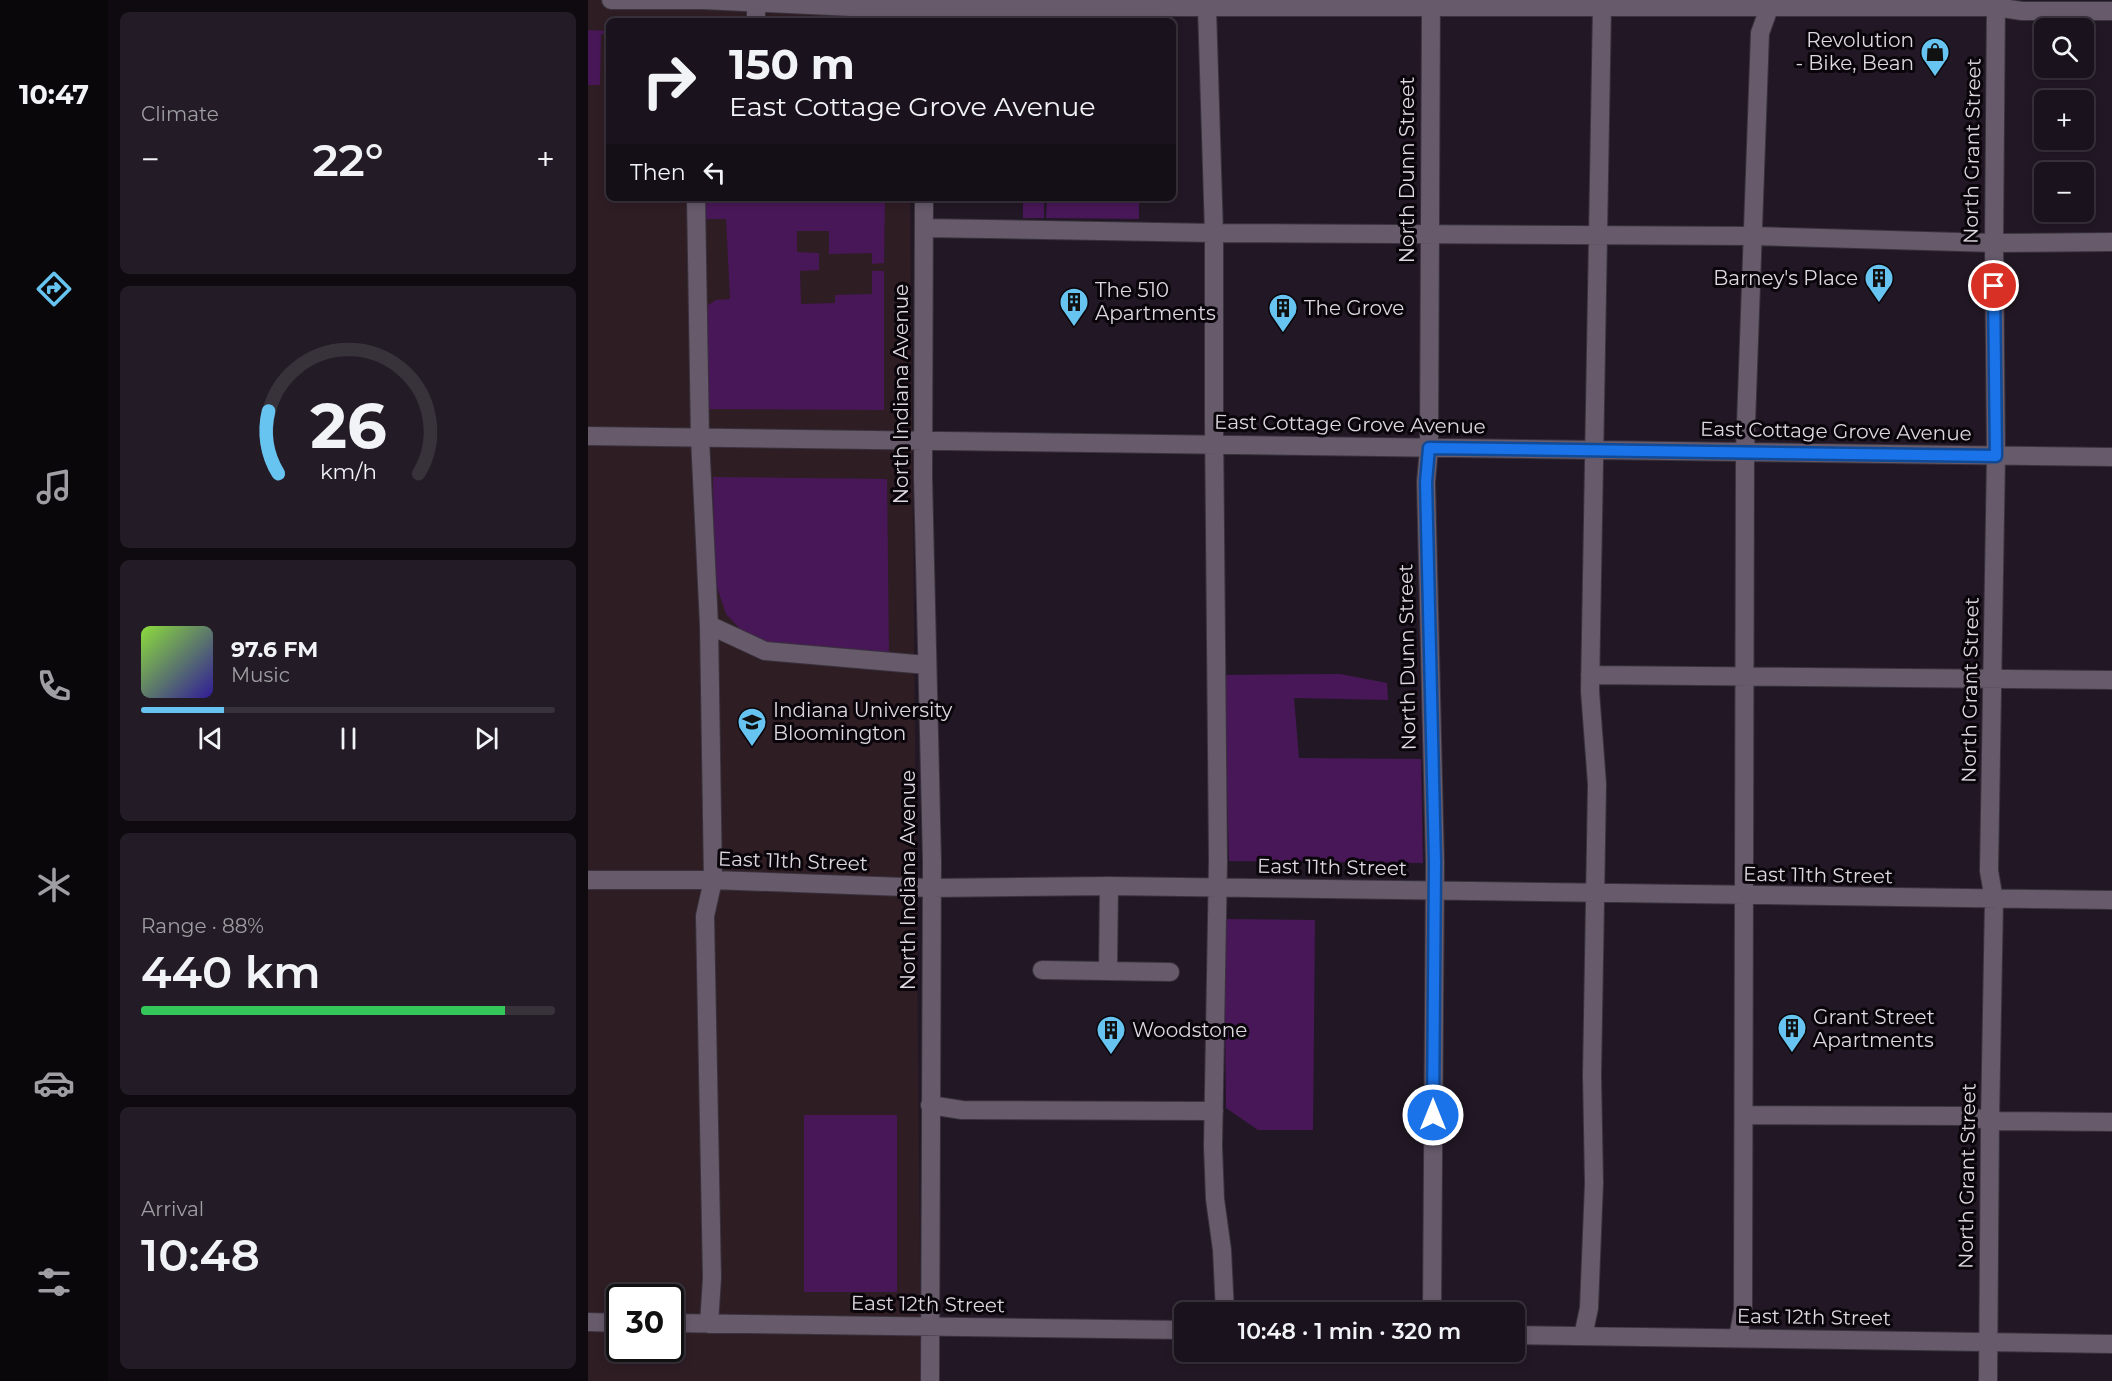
<!DOCTYPE html>
<html lang="en">
<head>
<meta charset="utf-8">
<style>
  :root { --surface:#1a121c; --page:#231b25; --text:#f1f3f6; --muted:#9f9ea3; --line:#38323b; --accent:#67c4f0 }
  body { margin:0; font-family:Montserrat,sans-serif; background:var(--page); color:var(--text); height:100vh; display:flex; flex-direction:column; font-size:22px; white-space:nowrap }
  * { box-sizing:border-box; margin:0 }
  p { font-size:20px; color:var(--muted) }
  .icon { flex:none; width:33px; height:33px; fill:none; stroke:currentColor; stroke-width:2; stroke-linecap:round; stroke-linejoin:round }
  .map { position:relative; flex:1; overflow:hidden }
  .panel { display:flex; flex-direction:column; gap:12px; padding:12px; background:#0e0a0f; width:480px }
  .panel>* { flex:none }
  .banner { position:absolute; left:18px; top:18px; width:570px; height:183px; border-radius:9px; box-shadow:0 3px 9px #0003,0 0 0 2px var(--line); background:#1a121c; color:var(--text); overflow:hidden }
  .controls { position:absolute; left:1446px; top:18px; display:grid; gap:12px }
  .controls a { display:grid; place-items:center; width:60px; height:60px; border-radius:9px; background:var(--surface); box-shadow:0 3px 9px #0003,0 0 0 2px var(--line); font-size:30px }
  .speed { position:absolute; left:18px; top:1284px; display:flex; gap:12px; font-size:30px; font-weight:700; text-align:center }
  .speed>* { display:grid; place-content:center; width:78px; height:78px; border-radius:50%; background:var(--surface); box-shadow:0 3px 9px #0003,0 0 0 2px var(--line); line-height:1 }
  .speed .limit { border:3px solid #111; border-radius:9px; background:#fff; color:#111 }
  .pin { position:absolute; display:grid; place-items:center; width:51px; height:51px; color:#fff; margin:-26px; border:3px solid #fff; border-radius:50%; box-shadow:0 2px 6px #0007 }
  .me { position:absolute; width:66px; margin:-33px; rotate:0deg; stroke-linejoin:round; filter:drop-shadow(0 0 4px #0008) }
  .turn { display:flex; align-items:center; gap:21px; height:126px; padding:0 24px; font-size:27px }
  .turn .icon { width:78px; height:78px; stroke-width:2.5 }
  .turn b { display:block; font-size:42px; line-height:51px }
  .then { display:flex; align-items:center; height:57px; padding:0 24px; background:#0003; gap:12px; font-size:22px }
  .big { font-size:45px; font-weight:600; line-height:1.1 }
  .panel .tile { flex:1; display:flex; flex-direction:column; justify-content:center; gap:9px; min-width:0; padding:0 21px; border-radius:9px; background:var(--page) }
  .panel .dial { align-items:center; gap:0 }
  .dial svg { height:156px; overflow:visible; fill:none; stroke:var(--line); stroke-width:7; stroke-linecap:round; text-anchor:middle }
  .dial text { fill:var(--text); stroke:none }
  .song { display:flex; align-items:center; gap:18px }
  .cover { width:72px; height:72px; border-radius:9px; background:linear-gradient(135deg,hsl(90 70% 55%),hsl(250 70% 35%)) }
  .played { height:6px; border-radius:3px; background:linear-gradient(90deg,var(--accent) 20%,var(--line) 20%) }
  .keys { display:flex; justify-content:space-around; direction:ltr }
  .heat { display:flex; justify-content:space-between; align-items:center; font-size:33px; direction:ltr }
  .charge { height:9px; border-radius:4px; background:linear-gradient(90deg,#34c759 88%,var(--line) 0) }
  .trip { position:absolute; left:586px; top:1302px; width:351px; height:60px; border-radius:9px; background:var(--surface); box-shadow:0 3px 9px #0003,0 0 0 2px var(--line); font-weight:600; line-height:60px; text-align:center }
  main { display:flex; flex:1; min-height:0 }
  .menu { display:flex; flex-direction:column; width:108px; justify-content:space-around; align-items:center; background:#0a070b; color:var(--muted) }
  .menu .icon { width:42px; height:42px }
  .menu .current { color:var(--accent) }
  .menu b { font-size:27px; color:var(--text) }
  .map>svg:first-child { display:block }
</style>
</head>
<body>
<main>
<nav class="menu">
<b>10:47</b>
<svg class="icon current" aria-label="directions" viewBox="0 0 24 24"><path d="M12 3l9 9-9 9-9-9zM9 14v-3h6M13 9l2 2-2 2"/></svg>
<svg class="icon" aria-label="music" viewBox="0 0 24 24"><path d="M9 18V5l10-2v13"/><circle cx="6" cy="18" r="3"/><circle cx="16" cy="16" r="3"/></svg>
<svg class="icon" aria-label="phone" viewBox="0 0 24 24"><path d="M5 4h4l2 5-3 2q2 4 5 5l2-3 5 2v4C11 20 4 13 5 4z"/></svg>
<svg class="icon" aria-label="climate" viewBox="0 0 24 24"><path d="M12 3v18M4 7l16 10M4 17L20 7"/></svg>
<svg class="icon" aria-label="car" viewBox="0 0 24 24"><path d="M5 17H2v-5l4-1 3-4h7l3 4 3 1v5h-3M9 17h6M6 11h13"/><circle cx="7" cy="17" r="2"/><circle cx="17" cy="17" r="2"/></svg>
<svg class="icon" aria-label="filters" viewBox="0 0 24 24"><path d="M4 7h16M4 17h16"/><circle cx="9" cy="7" r="2"/><circle cx="15" cy="17" r="2"/></svg>
</nav>
<section class="panel">
<div class="tile"><p>Climate</p>
<div class="heat"><a>−</a><b class="big">22°</b><a>+</a></div>
</div>
<div class="tile dial"><svg viewBox="0 0 100 80">
<path d="M14 69A42 42 0 1 1 86 69"/>
<path d="M14 69A42 42 0 0 1 9 37" stroke="#67c4f0"/>
<text x="50" y="56" font-size="32" font-weight="700">26</text>
<text x="50" y="72" font-size="11">km/h</text>
</svg></div>
<div class="tile">
<div class="song"><i class="cover"></i><div><b>97.6 FM</b><p>Music</p></div></div>
<div class="played"></div>
<div class="keys"><svg class="icon" aria-label="previous" viewBox="0 0 24 24"><path d="M18 5L8 12l10 7zM5 5v14"/></svg><svg class="icon" aria-label="pause" viewBox="0 0 24 24"><path d="M8 5v14M16 5v14"/></svg><svg class="icon" aria-label="next" viewBox="0 0 24 24"><path d="M6 5l10 7-10 7zM19 5v14"/></svg></div>
</div>
<div class="tile"><p>Range · 88%</p><b class="big">440 km</b><div class="charge"></div></div>
<div class="tile"><p>Arrival</p><b class="big">10:48</b></div>
</section>
<div class="map">
<svg width="1524" height="1381" viewBox="0 0 1524 1381">
  <rect width="100%" height="100%" fill="#221825"/>
  <!-- education -->
  <path fill="#2f1d24" fill-rule="evenodd" d="M0 0H320V21H21V198H322L333 1381H0ZM32 1298H82V1348H32Z"/>
  <!-- green -->
  <path fill="#481758" d="M0 30 21 31V34H13L12 85H0Z
    M117 198H297L296 263 284 264V253L241 254V231H209V252L231 253V270L212 271 213 304 247 303V295L284 294V271H296V410L120 409V305L128 300 142 299 138 219H117Z
    M435 198H456V218H435Z
    M459 198H551V219L458 218Z
    M125 477 299 479 301 655 199 651 155 632 138 614 126 578Z
    M752 674 799 683 800 700 706 698 711 758 833 759 835 863 641 861 636 675Z
    M636 919 727 920 725 1130H670L638 1108Z
    M216 1115H309V1292H216Z"/>
  <g fill="none" stroke-linecap="round" stroke-linejoin="round">
    <!-- minor casing -->
    <g stroke="#39323c" stroke-width="20">
      <path id="minor" d="M23 0H115L305 9 415 7H1408L1434 11H1524
        M843 0 841 448 838 482 847 863 844 1312
        M168 3V21
        M619 8 626 233V422L630 861 625 1146 627 1199 634 1250 637 1312
        M108 198 112 438 121 625 125 880 117 916 124 1278 121 1324
        M336 198 335 477 344 861 342 1381
        M336 228 626 233 1165 236 1406 243 1524 242
        M0 436 1524 457
        M121 625 177 651 339 665
        M1002 675 1524 680
        M0 880H125L343 888 521 886 1524 900
        M454 970 582 972
        M520 970 521 886
        M342 1105 374 1110 626 1111
        M1156 1115 1379 1116 1402 1121 1524 1122
        M0 1322 32 1323
        M82 1323 597 1330
        M927 1335 1524 1344
        M995 1336 1001 1308 1006 1183 1004 1075 1009 784 1002 691 1014 7
        M1150 1338 1155 1310 1157 452 1172 33 1184 0
        M1400 1381 1402 1121 1406 900 1401 871 1408 456 1406 243 1408 0"/>
    </g>
    <!-- minor -->
    <use href="#minor" stroke="#665a6b" stroke-width="18"/>
  </g>
  <g fill="none" stroke-linecap="round" stroke-linejoin="round">
    <!-- route casing -->
    <g stroke="#114b97" stroke-width="15">
      <path id="route" d="M845 1115 847 863 838 482 841 448 1408 456 1406 286"/>
    </g>
    <!-- route -->
    <use href="#route" stroke="#1a73e8" stroke-width="10"/>
  </g>
  <!-- icons -->
  <defs>
    <g id="shop-pin" transform="scale(1.5)"><path d="M0 17L-7.5 6A9.5 9.5 0 1 1 7.5 6Z" fill="#67c4f0" stroke="#09050a"/><path d="M-5-2.5h2.3a2.7 3.5 0 0 1 5.4 0H5L5.5 6h-11ZM-1.5-2.5h3a1.5 2.3 0 0 0-3 0Z" fill="#111"/></g>
    <g id="building-pin" transform="scale(1.5)"><path d="M0 17L-7.5 6A9.5 9.5 0 1 1 7.5 6Z" fill="#67c4f0" stroke="#09050a"/><path d="M-4-6H4V6H1V3H-1V6H-4ZM-2.5-4.3h1.7v1.8h-1.7ZM.8-4.3h1.7v1.8H.8ZM-2.5-1h1.7V.8h-1.7ZM.8-1h1.7V.8H.8Z" fill="#111"/></g>
    <g id="university-pin" transform="scale(1.5)"><path d="M0 17L-7.5 6A9.5 9.5 0 1 1 7.5 6Z" fill="#67c4f0" stroke="#09050a"/><path d="M0-5L7-2L0 1L-7-2ZM-4 1L0 2.5L4 1V4Q0 6-4 4Z" fill="#111"/></g>
  </defs>
  <g fill-rule="evenodd">
    <use href="#shop-pin" x="1347" y="52"/>
    <use href="#building-pin" x="1291" y="278"/>
    <use href="#building-pin" x="486" y="302"/>
    <use href="#building-pin" x="695" y="308"/>
    <use href="#university-pin" x="164" y="722"/>
    <use href="#building-pin" x="1204" y="1028"/>
    <use href="#building-pin" x="523" y="1030"/>
  </g>
  <g text-anchor="middle" dominant-baseline="central" stroke-width="6" stroke-linejoin="round" paint-order="stroke">
    <!-- poi labels -->
    <g font-size="20" fill="#ded7e1" stroke="#09050a" text-anchor="start">
      <text x="1326" y="40" text-anchor="end">Revolution<tspan x="1326" dy="23">- Bike, Bean</tspan></text>
      <text x="1270" y="278" text-anchor="end">Barney's Place</text>
      <text x="507" y="290">The 510<tspan x="507" dy="23">Apartments</tspan></text>
      <text x="716" y="308">The Grove</text>
      <text x="185" y="710">Indiana University<tspan x="185" dy="23">Bloomington</tspan></text>
      <text x="1225" y="1017">Grant Street<tspan x="1225" dy="23">Apartments</tspan></text>
      <text x="544" y="1030">Woodstone</text>
    </g>
    <!-- street labels -->
    <g font-size="20" fill="#ded7e1" stroke="#09050a">
      <text transform="translate(1384 151) rotate(-89)">North Grant Street</text>
      <text transform="translate(819 170) rotate(-90)">North Dunn Street</text>
      <text transform="translate(313 394) rotate(-90)">North Indiana Avenue</text>
      <text transform="translate(762 424) rotate(1)">East Cottage Grove Avenue</text>
      <text transform="translate(1248 431) rotate(1)">East Cottage Grove Avenue</text>
      <text transform="translate(819 657) rotate(-91)">North Dunn Street</text>
      <text transform="translate(1382 690) rotate(-89)">North Grant Street</text>
      <text transform="translate(205 861) rotate(2)">East 11th Street</text>
      <text transform="translate(744 867) rotate(1)">East 11th Street</text>
      <text transform="translate(1230 875) rotate(1)">East 11th Street</text>
      <text transform="translate(320 880) rotate(-90)">North Indiana Avenue</text>
      <text transform="translate(1379 1176) rotate(-89)">North Grant Street</text>
      <text transform="translate(340 1304) rotate(1)">East 12th Street</text>
      <text transform="translate(1226 1317) rotate(1)">East 12th Street</text>
    </g>
  </g>
</svg>
<div class="controls">
<a><svg class="icon" aria-label="search" viewBox="0 0 24 24"><circle cx="10" cy="10" r="6"/><path d="M15 15l6 6"/></svg></a>
<a>+</a>
<a>−</a>
</div>
<div class="speed"><div class="limit">30</div></div>
<div class="pin" style="left:1406px;top:286px;background:#d93025"><svg class="icon" aria-label="arrive" viewBox="0 0 24 24"><path d="M6 21V4h12l-3 4 3 4H6"/></svg></div>
<svg class="me" style="left:845px;top:1115px" viewBox="-20 -20 40 40"><circle r="17" fill="#1a73e8" stroke="#fff" stroke-width="3"/><path d="M0-11L8 9 0 5-8 9z" fill="#fff"/></svg>
<div class="trip">10:48 · 1 min · 320 m</div>
<div class="banner">
<div class="turn"><svg class="icon" aria-label="right" viewBox="0 0 24 24"><path d="M7 20v-9h11M14 6l5 5-5 5"/></svg><div><b>150 m</b>East Cottage Grove Avenue</div></div>
<div class="then">Then<svg class="icon" aria-label="left" viewBox="0 0 24 24"><path d="M17 20v-9H6M10 6l-5 5 5 5"/></svg></div>
</div>
</div>
</main>
</body>
</html>
